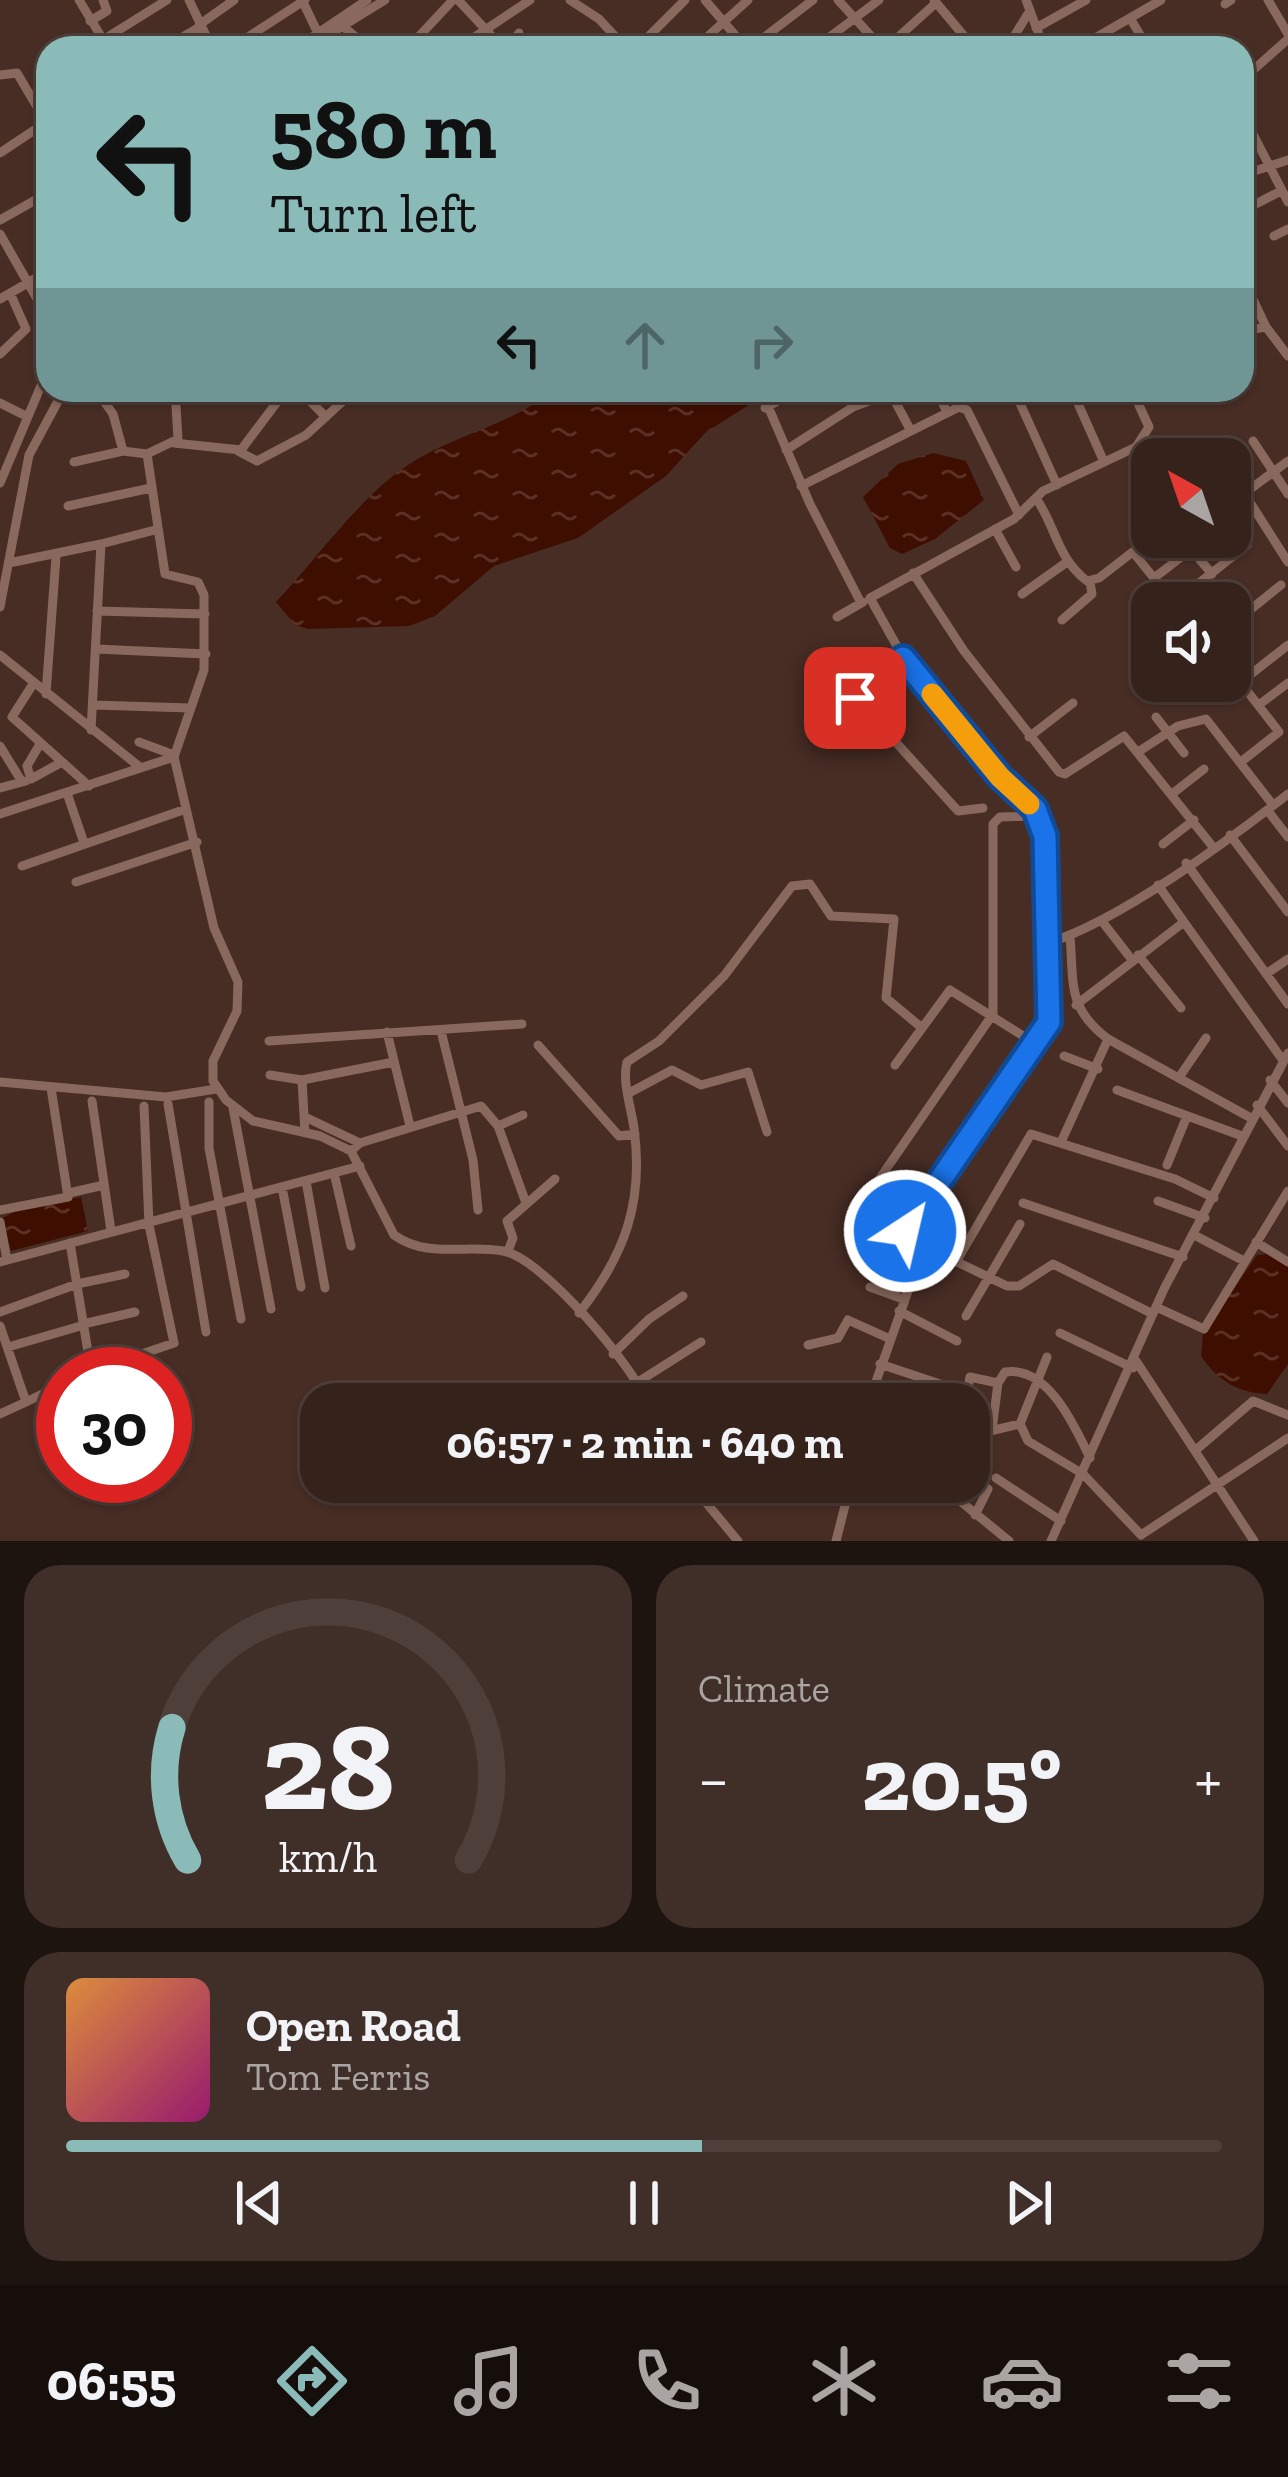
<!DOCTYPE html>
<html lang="en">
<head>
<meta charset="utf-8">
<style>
  :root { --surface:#35221b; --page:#402f28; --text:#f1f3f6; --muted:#aaa4a3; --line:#4f3f3a; --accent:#8bbbb9 }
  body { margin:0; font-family:"Zilla Slab",serif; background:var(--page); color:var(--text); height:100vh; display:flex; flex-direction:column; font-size:45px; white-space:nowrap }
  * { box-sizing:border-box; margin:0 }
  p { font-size:39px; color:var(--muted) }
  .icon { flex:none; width:66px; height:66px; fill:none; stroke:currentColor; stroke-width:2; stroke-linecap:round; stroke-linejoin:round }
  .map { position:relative; height:1541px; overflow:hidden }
  .side { display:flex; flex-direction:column; gap:24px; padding:24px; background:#1d130f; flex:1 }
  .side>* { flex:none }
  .top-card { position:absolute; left:36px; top:36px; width:1218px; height:366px; border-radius:36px; box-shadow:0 3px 9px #0004,0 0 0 3px var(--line); background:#8bbbb9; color:#111; overflow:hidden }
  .needle { width:78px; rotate:320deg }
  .buttons { position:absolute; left:1131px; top:438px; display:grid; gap:24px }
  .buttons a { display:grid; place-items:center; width:120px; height:120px; border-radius:24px; background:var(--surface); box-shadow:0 3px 9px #0004,0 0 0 3px var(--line); font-size:60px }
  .speed { position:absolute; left:36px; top:1347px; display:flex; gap:24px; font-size:60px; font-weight:700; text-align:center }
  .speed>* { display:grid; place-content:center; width:156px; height:156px; border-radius:50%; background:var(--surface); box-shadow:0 3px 9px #0004,0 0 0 3px var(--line); line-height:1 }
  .speed .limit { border:18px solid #d22; background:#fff; color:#111 }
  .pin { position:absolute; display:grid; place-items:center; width:102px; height:102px; color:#fff; margin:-51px; border-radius:24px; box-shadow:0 6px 18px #0006 }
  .me { position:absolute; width:132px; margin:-66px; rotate:35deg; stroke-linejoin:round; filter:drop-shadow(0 0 9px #0008) }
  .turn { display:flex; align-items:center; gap:42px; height:252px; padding:0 36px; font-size:54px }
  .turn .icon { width:156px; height:156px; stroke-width:2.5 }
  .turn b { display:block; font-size:84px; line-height:102px }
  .lanes { display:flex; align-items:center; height:114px; padding:0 36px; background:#0003; justify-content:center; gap:60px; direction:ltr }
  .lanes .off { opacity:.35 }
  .big { font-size:90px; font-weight:700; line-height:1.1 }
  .side .tile { flex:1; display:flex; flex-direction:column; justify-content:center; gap:18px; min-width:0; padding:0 42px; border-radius:36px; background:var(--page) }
  .side .dial { align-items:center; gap:0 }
  .dial svg { height:312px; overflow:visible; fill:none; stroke:var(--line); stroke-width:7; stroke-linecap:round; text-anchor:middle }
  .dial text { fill:var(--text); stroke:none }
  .song { display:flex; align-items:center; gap:36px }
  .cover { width:144px; height:144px; border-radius:18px; background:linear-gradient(135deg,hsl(30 70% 55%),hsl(320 70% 35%)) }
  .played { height:12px; border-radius:6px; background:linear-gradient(90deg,var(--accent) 55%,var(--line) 55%) }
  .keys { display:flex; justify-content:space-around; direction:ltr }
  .heat { display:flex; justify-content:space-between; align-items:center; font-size:66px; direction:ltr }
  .side .tiles { flex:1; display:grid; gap:24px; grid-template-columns:1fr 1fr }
  .tile:last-child { grid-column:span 2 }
  .trip { position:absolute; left:300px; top:1383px; width:690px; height:120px; border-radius:36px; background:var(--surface); box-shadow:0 3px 9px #0004,0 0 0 3px var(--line); font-weight:700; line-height:120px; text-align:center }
  .menu { display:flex; height:192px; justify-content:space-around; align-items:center; background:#150e0b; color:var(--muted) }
  .menu .icon { width:84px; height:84px }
  .menu .selected { color:var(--accent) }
  .menu b { font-size:54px; color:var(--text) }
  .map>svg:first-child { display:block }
</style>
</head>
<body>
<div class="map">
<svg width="1288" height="1541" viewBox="0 0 1288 1541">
  <defs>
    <pattern id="water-ripples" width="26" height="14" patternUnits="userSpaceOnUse" patternTransform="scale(3)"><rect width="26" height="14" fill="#3e0e00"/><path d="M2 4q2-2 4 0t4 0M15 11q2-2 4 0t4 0" fill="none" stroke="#5b3125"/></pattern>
  </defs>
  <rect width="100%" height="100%" fill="#472d24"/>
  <!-- water -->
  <path fill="url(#water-ripples)" d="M554 390 751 393 747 406 705 433 666 476 578 538 494 566 435 616 409 626 308 629 295 625 276 602C317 559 357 500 405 467 451 435 510 426 554 390Z
    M933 453 966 461 984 500 935 539 902 554 890 548 863 497 898 464Z
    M81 1197 88 1231 11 1251 2 1218 23 1208Z
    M1267 1254 1288 1267V1364L1267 1394C1238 1393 1217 1380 1201 1356L1203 1334 1257 1255Z"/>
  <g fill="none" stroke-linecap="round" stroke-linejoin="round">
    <!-- street -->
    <path stroke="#89695d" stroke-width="9" d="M79 0 108 48
      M189 0 212 48
      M302 0 325 48
      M458 0 503 48
      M570 0 599 19 626 48
      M705 0 746 48
      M838 0 882 48
      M934 0 974 48
      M1026 0 1044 48
      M1268 0 1288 34
      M1225 4 1231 0
      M1130 18 1148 48
      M90 21 107 11 103 0
      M340 24 369 48
      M199 25 234 0
      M1036 28 1086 0
      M90 48 167 0
      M164 48 200 27
      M231 48 305 0
      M296 48 367 0
      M307 48 385 0
      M408 48 453 0
      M458 48 530 0
      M507 48 519 33
      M637 48 685 0
      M695 48 748 0
      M750 48 813 0
      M815 48 879 0
      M886 48 936 3
      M1007 48 1029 12
      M1078 48 1161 0
      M0 75 17 73 46 122
      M1242 80 1288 39
      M1242 113 1288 202
      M0 153 48 121
      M1242 175 1288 160
      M1242 211 1281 191
      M0 220 48 193
      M0 234 48 318
      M1274 236 1288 229
      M1242 270H1243
      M1248 289 1266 327
      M0 299 48 271
      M1242 331 1266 327 1288 356
      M1242 351 1250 369
      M0 354 26 329 10 293
      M96 390 113 414 123 451
      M125 390 140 399 175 394
      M175 390 178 439 147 454 165 574 198 582 204 595V670L174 757 214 928 238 982 237 1011 213 1061V1081L226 1100 253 1121 320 1136 351 1151 394 1235C428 1259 465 1244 503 1251 543 1258 634 1367 648 1404
      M299 390 304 395 314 390
      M761 390 810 504 861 603
      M889 390 911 431
      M936 390 947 412
      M1014 390 1057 485
      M1072 390 1104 462
      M1132 390 1149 427 1136 447 1043 491 1014 519 870 598 903 657 1000 777 1035 809 1045 836 1049 1022 905 1230 924 1246 1007 1286H1019L1053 1264 1153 1314
      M304 395 326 417
      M0 403 24 415
      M765 408 798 390
      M1253 441 1288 494
      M174 443 241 450 286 390
      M786 450 853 407 890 393
      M238 451 257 461 306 435 355 390
      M1218 453 1222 459
      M74 462 123 451 147 454
      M1230 471 1288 562
      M0 483 48 369
      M801 486 959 407 967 410 1019 515
      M1245 493 1288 461
      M1036 498C1056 527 1057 558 1087 581L1099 578 1152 537
      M68 506 151 488
      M995 529 1016 567
      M1181 537 1212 574
      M1133 552 1174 603
      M9 563 101 544
      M913 573 964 651 1059 772 1065 774 1124 736 1213 847
      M1154 578 1207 537
      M1022 594 1067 562
      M1174 603 1247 545 1230 519
      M0 607 29 455 64 390
      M97 611 205 614
      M837 617 863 602
      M1062 620 1092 594 1090 582
      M1230 626 1281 585
      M96 649 206 654
      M0 655 141 768
      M903 657 861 684 855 697 958 811 983 808
      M1230 669 1279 732 1242 761
      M1241 682 1288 645
      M33 684 12 717 89 786
      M46 694 56 557
      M1260 704 1288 683
      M93 705 190 708
      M1156 717 1184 753
      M91 730 101 544 155 530
      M1029 737 1073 703
      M139 742 174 755
      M40 744 27 766 31 779 62 762
      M0 746 22 782
      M1138 752 1178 726 1206 719 1273 805
      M0 788 26 781
      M67 793 84 843
      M1172 794 1204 769
      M1268 811 1288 837
      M0 814 174 757
      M1230 835 1288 912
      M1163 844 1194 820
      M1186 863 1288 1004
      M22 866 186 809
      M76 882 197 842
      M1158 885 1184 922
      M1101 920 1129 956
      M1048 943C1119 921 1228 841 1288 794
      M1138 955 1181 1008
      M1266 974 1288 959
      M1076 1005 1184 922 1282 1059
      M441 1031 473 1160 478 1210
      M387 1032 410 1126
      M1108 1039 1251 1118
      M269 1041 522 1024
      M538 1045 619 1136 635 1134
      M1064 1056 1098 1069
      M895 1065 950 990 1036 1044
      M270 1075 302 1080 305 1133
      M1180 1076 1206 1038
      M302 1080 394 1062
      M1270 1080 1288 1103
      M0 1082 166 1097 216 1089
      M1117 1090 1242 1136
      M629 1093 672 1070 701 1085 748 1072 767 1132
      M92 1101 111 1231
      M209 1102V1148L241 1319
      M168 1104 206 1332
      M1257 1105 1288 1146
      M233 1108 271 1309
      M307 1118 360 1143
      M498 1126 526 1203
      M1062 1140 1108 1039C1067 1008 1074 984 1070 936
      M351 1151 360 1143 481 1106 498 1126 523 1115
      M1167 1165 1187 1116
      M334 1173 351 1246
      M306 1181 325 1288
      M282 1187 301 1287
      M69 1193 104 1185
      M1158 1201 1205 1218
      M1023 1203 1183 1257
      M0 1210 68 1197 51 1088
      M0 1222 7 1260
      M905 1230 871 1210 867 1197 993 1014V824L1000 817 1039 816
      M1196 1236 1244 1261
      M1256 1242 1288 1262
      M70 1243 91 1370
      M871 1247 917 1265
      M508 1251 513 1238 507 1221 555 1179
      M0 1262 360 1166
      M956 1262 1031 1134 1175 1179 1214 1198
      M870 1287 903 1299
      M1156 1307 1204 1329 1288 1191
      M899 1311 957 1341
      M0 1312 77 1284 125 1274
      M579 1313C625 1255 644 1202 634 1128 631 1107 622 1082 627 1062L659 1041 724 976 792 886 810 884 831 916 894 919 886 998 922 1028
      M966 1316 1020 1224
      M83 1324 135 1312
      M0 1326 26 1402 0 1414
      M1060 1333 1133 1368
      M808 1345 838 1338 848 1320 888 1338
      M8 1347 84 1325
      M613 1354 649 1319 683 1296
      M1136 1361 1254 1541
      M880 1364 967 1393
      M83 1374 174 1343 149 1225 144 1106
      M638 1382 701 1342
      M26 1402 63 1384
      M843 1404H848
      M868 1404 924 1246
      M932 1404 935 1385
      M965 1404 970 1377 998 1383 1005 1372C1048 1365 1075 1427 1090 1458
      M1020 1424 1028 1441 1083 1474 1141 1535 1288 1438
      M992 1430 998 1383
      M969 1436 1020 1424 1047 1357
      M1197 1449 1253 1401 1288 1415
      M969 1476 988 1489 975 1515
      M996 1478 1061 1521
      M689 1482 738 1541
      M757 1482H766
      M937 1482 1009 1541
      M836 1541 851 1482
      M1051 1541 1164 1289 1288 1053"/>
  </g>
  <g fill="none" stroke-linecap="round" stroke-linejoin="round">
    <!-- route casing -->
    <g stroke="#114b97" stroke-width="30">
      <path id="route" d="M855 698 861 684 903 658 1000 777 1035 809 1045 836 1049 1022 905 1231"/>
    </g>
    <!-- route -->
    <use href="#route" stroke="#1a73e8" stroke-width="21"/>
    <!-- slow -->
    <path stroke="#f59e0b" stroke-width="21" d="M932 694 1000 777 1029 804"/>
  </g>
</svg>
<div class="buttons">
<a><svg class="needle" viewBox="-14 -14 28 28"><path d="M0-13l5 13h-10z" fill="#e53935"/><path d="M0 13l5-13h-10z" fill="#aaa4a3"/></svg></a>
<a><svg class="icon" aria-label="sound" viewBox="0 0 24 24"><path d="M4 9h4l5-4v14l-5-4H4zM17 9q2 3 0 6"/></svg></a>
</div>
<div class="speed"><div class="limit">30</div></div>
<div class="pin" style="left:855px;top:698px;background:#d93025"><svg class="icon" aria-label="arrive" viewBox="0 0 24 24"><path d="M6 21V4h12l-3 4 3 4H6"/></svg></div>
<svg class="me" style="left:905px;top:1231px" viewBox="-20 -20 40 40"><circle r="17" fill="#1a73e8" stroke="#fff" stroke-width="3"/><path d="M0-11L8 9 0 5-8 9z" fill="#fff"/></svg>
<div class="trip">06:57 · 2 min · 640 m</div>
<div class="top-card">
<div class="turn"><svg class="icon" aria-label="left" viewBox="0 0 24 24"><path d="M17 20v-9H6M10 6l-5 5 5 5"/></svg><div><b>580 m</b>Turn left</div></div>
<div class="lanes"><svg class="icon" aria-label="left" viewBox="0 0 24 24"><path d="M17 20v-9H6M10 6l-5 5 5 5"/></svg><svg class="icon off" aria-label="ahead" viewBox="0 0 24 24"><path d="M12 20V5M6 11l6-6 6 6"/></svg><svg class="icon off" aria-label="right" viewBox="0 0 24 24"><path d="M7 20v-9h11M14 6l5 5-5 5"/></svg></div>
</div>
</div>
<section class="side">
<div class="tiles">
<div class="tile dial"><svg viewBox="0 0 100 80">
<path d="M14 69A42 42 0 1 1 86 69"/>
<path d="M14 69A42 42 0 0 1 10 35" stroke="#8bbbb9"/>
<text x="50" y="56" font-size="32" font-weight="700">28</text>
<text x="50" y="72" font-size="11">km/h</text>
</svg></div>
<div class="tile"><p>Climate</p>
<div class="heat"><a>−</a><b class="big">20.5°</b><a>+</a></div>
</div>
<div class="tile">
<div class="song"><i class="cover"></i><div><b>Open Road</b><p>Tom Ferris</p></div></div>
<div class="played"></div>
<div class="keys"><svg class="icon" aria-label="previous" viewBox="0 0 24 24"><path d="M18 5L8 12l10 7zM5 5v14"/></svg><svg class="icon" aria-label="pause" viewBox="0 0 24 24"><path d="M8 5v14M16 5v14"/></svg><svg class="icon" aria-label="next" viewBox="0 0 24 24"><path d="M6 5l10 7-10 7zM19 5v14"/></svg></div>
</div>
</div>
</section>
<nav class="menu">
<b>06:55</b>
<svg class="icon selected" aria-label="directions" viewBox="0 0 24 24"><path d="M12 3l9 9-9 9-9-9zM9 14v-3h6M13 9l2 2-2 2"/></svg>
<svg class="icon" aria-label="music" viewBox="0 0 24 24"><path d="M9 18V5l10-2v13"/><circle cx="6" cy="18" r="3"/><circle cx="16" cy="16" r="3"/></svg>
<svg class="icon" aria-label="phone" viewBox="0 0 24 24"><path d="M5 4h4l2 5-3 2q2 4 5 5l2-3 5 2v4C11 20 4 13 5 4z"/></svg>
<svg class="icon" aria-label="climate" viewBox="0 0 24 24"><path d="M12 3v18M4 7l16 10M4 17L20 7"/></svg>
<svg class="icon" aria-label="car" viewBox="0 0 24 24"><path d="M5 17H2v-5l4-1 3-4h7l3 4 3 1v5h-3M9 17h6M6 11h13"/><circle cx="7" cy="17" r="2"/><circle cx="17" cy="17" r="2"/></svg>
<svg class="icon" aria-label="filters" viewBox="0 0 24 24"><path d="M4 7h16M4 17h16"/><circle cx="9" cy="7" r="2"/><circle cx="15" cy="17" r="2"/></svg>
</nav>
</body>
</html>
